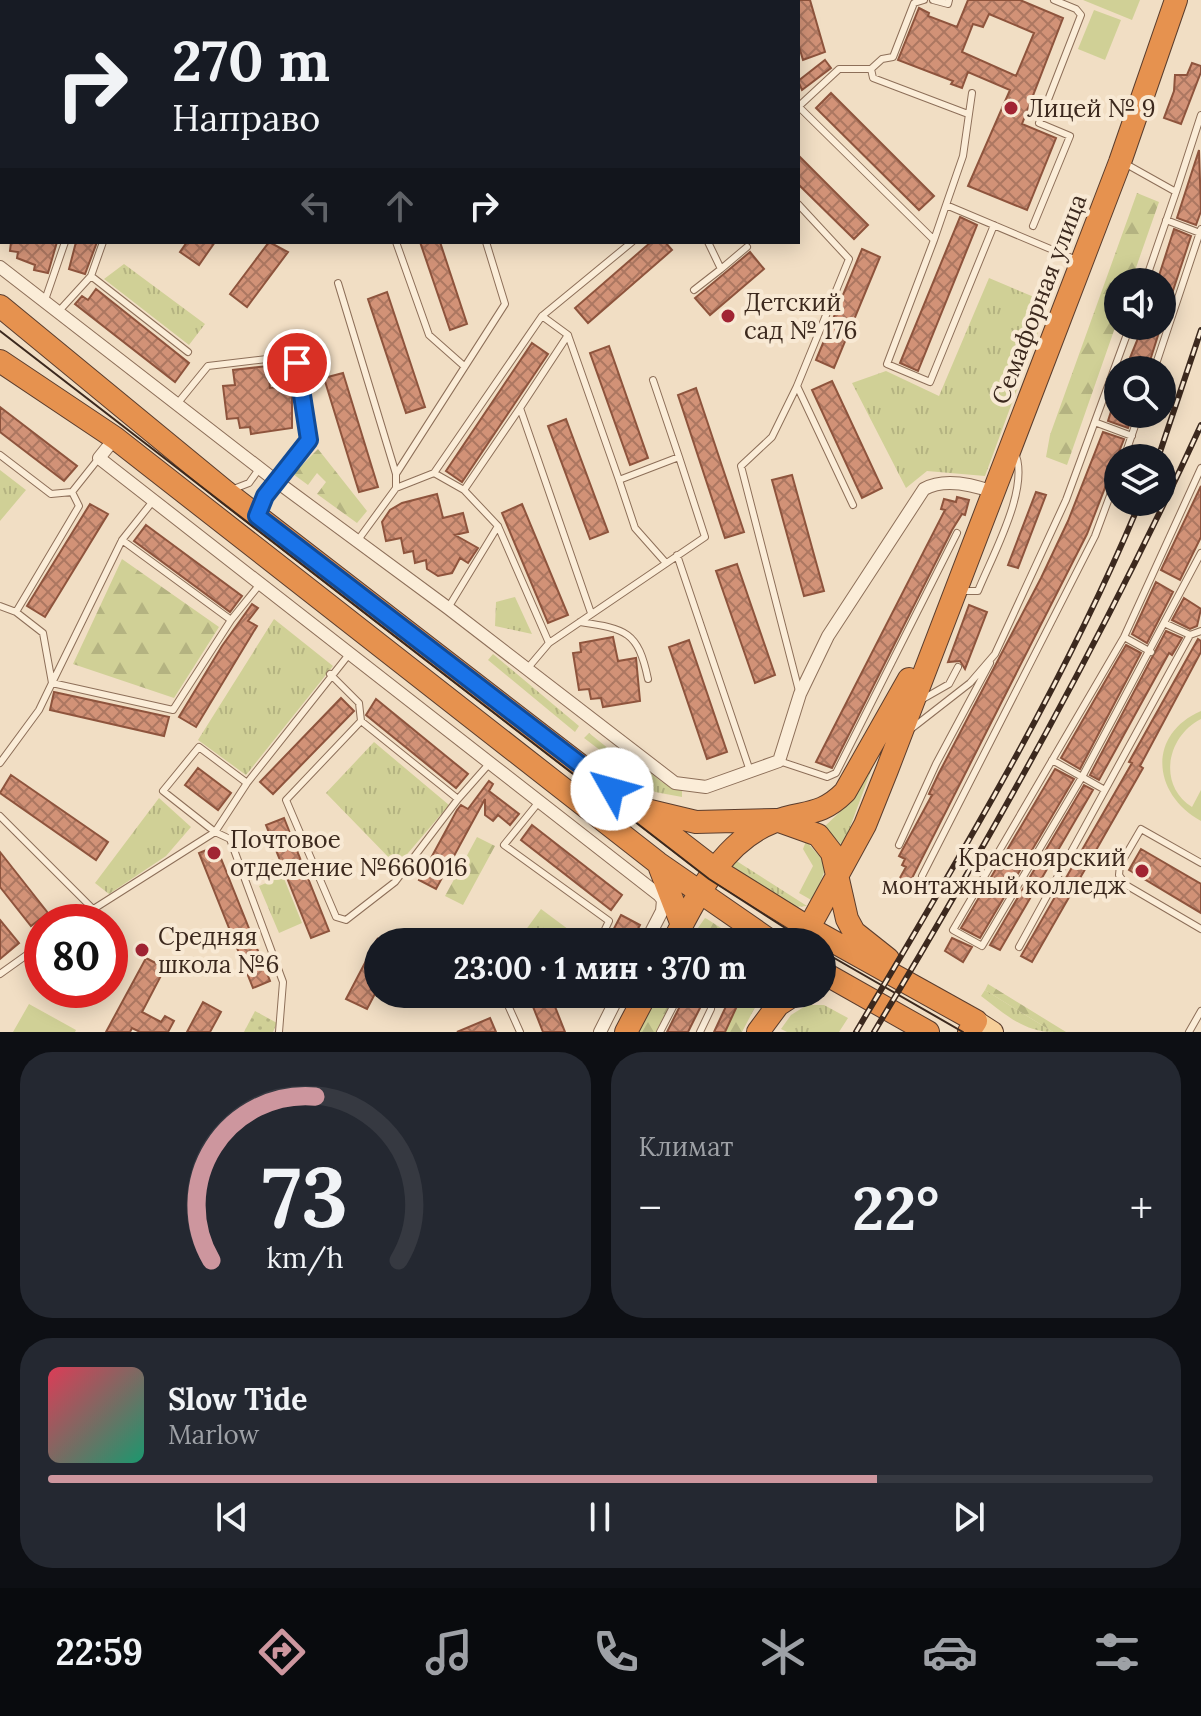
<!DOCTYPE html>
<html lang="ru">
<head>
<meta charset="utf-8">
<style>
  :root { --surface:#171b24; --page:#242831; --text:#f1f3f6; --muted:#9ea1a6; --line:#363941; --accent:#cd969e }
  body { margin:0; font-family:Lora,serif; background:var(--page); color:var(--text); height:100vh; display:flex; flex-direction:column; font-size:30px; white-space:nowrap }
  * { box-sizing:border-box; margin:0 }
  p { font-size:26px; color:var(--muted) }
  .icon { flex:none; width:44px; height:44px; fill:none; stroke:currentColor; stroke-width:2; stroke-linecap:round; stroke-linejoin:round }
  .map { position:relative; height:1032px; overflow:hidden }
  .panel { display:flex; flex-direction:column; gap:20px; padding:20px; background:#0d0f14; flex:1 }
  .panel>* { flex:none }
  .top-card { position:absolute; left:0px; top:0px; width:800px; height:244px; box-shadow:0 4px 20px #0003; background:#171b24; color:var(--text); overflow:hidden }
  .tools { position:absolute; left:1104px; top:268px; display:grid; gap:16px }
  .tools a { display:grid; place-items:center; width:72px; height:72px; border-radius:50%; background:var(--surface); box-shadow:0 4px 20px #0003; font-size:40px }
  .speed { position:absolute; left:24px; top:904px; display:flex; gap:16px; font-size:40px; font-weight:700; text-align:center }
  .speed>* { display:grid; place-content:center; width:104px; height:104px; border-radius:50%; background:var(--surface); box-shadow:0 4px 20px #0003; line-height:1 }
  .speed .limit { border:12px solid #d22; background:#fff; color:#111 }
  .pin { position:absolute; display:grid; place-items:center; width:68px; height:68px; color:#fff; margin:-34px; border:4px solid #fff; border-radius:50%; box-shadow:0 2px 8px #0007 }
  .me { position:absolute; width:88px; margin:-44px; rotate:308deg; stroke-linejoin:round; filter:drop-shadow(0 0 6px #0008) }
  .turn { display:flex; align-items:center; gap:28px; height:168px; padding:0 40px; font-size:36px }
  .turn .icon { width:104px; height:104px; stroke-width:2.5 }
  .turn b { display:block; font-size:56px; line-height:68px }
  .lanes { display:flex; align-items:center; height:76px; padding:0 40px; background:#0003; justify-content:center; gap:40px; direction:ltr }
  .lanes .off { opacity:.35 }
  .big { font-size:60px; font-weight:800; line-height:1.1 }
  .panel .tile { flex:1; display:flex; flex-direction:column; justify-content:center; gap:12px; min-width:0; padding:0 28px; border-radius:32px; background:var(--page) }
  .panel .dial { align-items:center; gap:0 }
  .dial svg { height:208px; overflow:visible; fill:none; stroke:var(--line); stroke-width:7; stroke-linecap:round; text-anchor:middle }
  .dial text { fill:var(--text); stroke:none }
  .song { display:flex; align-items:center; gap:24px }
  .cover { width:96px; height:96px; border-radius:12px; background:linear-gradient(135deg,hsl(350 70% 55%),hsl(160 70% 35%)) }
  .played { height:8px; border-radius:4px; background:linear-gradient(90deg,var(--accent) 75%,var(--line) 75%) }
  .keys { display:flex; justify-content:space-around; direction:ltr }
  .heat { display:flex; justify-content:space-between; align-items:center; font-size:44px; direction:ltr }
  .panel .tiles { flex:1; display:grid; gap:20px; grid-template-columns:1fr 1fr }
  .tile:last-child { grid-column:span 2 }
  .trip { position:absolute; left:364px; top:928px; width:472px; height:80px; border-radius:40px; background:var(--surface); box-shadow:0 4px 20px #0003; font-weight:800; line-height:80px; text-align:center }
  .menu { display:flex; height:128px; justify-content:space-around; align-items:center; background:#090b0e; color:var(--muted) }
  .menu .icon { width:56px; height:56px }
  .menu .selected { color:var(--accent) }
  .menu b { font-size:36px; color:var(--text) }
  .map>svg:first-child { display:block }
</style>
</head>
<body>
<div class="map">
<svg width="1201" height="1032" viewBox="0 0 1201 1032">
  <defs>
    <pattern id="grass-tufts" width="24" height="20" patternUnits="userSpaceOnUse" patternTransform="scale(2)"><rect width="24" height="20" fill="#d0d096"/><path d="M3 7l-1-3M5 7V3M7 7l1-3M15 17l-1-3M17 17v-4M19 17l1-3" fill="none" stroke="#b4b381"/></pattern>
    <pattern id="forest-firs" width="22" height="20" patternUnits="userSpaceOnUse" patternTransform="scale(2)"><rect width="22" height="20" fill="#d0d096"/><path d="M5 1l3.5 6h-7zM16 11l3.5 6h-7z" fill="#b4b381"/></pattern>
    <pattern id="garden-dots" width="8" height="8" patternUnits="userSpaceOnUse" patternTransform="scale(2)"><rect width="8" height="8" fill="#d0d096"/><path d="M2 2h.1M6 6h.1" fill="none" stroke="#b4b381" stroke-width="1.8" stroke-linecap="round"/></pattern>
    <pattern id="building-cross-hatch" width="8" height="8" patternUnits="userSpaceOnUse" patternTransform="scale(2)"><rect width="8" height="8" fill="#d29277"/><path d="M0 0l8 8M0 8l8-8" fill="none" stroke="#ac7761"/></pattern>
  </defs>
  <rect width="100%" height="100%" fill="#f1dec4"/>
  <!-- grass -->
  <path fill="url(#grass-tufts)" d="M124 264 205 324 189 345 104 279Z
    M989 278 1034 297 1054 289 985 476 927 471 906 488 852 383 886 371 939 396Z
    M0 470 26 490 0 521Z
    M515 597 532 634 495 626 496 602Z
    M274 619 333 666 246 775 198 740Z
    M493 654 579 726 575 732 488 660Z
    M589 733 619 757 634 760 662 782 682 790V797L655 792 584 738Z
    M374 742 449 805 397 866 326 793Z
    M878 752 843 846 824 827 845 807Z
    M159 798 191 827 166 856 109 894 95 883Z
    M806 841 821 858 825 870 813 901 799 893 813 866 803 849Z
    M735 860 807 906 795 907 731 867Z
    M283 876 302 923 279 933 259 886Z
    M541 909 584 941 583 942H540L525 931Z
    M985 990 1053 1032C1023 1032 1004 1013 981 996Z
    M807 1005H824L848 1018 839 1032H787L781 1029 791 1015Z"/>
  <!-- forest -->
  <path fill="url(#forest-firs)" d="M1137 193 1159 202 1131 282H1118V319L1067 465 1046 457 1050 435Z
    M318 449 367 511 357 523 317 494 326 482 317 473 308 485 293 474Z
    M122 559 219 627 174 698 73 664Z
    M477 837 495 846 463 905 445 896Z
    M705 918 707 919 743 942H688Z
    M988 984 1066 1032H1053L985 990Z
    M659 994 674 998 656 1032H639Z
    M709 994H762L742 1032H725L737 1006Z"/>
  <!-- garden -->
  <path fill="url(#garden-dots)" d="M255 1011 277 1023 273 1032H244Z"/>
  <!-- pitch -->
  <path fill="#d0d096" d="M1083 0H1140L1132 20Z
    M1094 10 1121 20 1105 60 1078 49Z
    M1201 711V719C1167 736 1157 785 1192 807L1201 790V821C1153 795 1146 735 1201 711Z
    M29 1004 76 1030 75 1032H13Z"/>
  <!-- building -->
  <path fill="url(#building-cross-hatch)" stroke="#8e543d" stroke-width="2" fill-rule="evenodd" d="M798 0H810L825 52 803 60 798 43Z
    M968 0H1020L1063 18 1022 124 1056 138 1027 210 968 186 1010 90 968 72 962 88 951 84 953 81 898 60 919 8 929 13 928 16 957 27ZM989 14 1034 33 1016 76 962 52 973 24 983 27Z
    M825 60 831 68 802 90 798 81Z
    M1192 63 1201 66V72L1181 124 1164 118 1174 91 1175 75H1187Z
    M831 93 934 196 919 210 816 108Z
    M1199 150 1201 211 1196 225 1177 218Z
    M798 155 868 225 854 239 798 184Z
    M960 217 977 225 918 371 900 363Z
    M1174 229 1191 236 1164 318 1162 282H1157Z
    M11 242H57L48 273 34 270 35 265 17 258 18 252 10 251Z
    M76 242H97L85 274 69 269Z
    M187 242H215L199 265 180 252Z
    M269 242 288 252 247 307 230 294Z
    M420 242H440L467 324 450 330Z
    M651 242H665L672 250 588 323 575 308Z
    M862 249 880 257 834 368 816 360Z
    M750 252 764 269 710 315 695 298Z
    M96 289 189 363 175 382 75 304 82 296 88 300Z
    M387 292 425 407 406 413 368 299Z
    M1143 326H1161L1147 370H1125Z
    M532 343 548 354 462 482 446 471Z
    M609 346 648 458 630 465 590 353Z
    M268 366 270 388 292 386V428L251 434 250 427 240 428 238 418 227 419 223 386 235 385 233 370Z
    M343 373 378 487 359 492 324 378Z
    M832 381 882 488 862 498 812 390Z
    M696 388 744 532 725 538 678 395Z
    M1116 396 1118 414H1133L1128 428 1108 421Z
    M0 407 77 466 64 481 0 432Z
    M566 419 608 532 590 539 548 426Z
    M1103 432 1124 439 1087 534 906 890 896 885 906 867 902 865 905 859 899 856 932 795 929 794 939 773 1041 578 1068 521Z
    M792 475 824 591 804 596 772 480Z
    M1201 486V537L1180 580 1161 570Z
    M1036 492 1046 495 1018 568 1008 565Z
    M437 494 443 518 463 513 468 532 455 535 478 548 468 563 460 558 452 573 438 576 427 569 426 560 415 563 413 551 404 553 401 538 386 541 382 522 390 510 402 503Z
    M957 497 969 500 965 515 962 514 952 530 832 768 816 762 945 510 941 509 944 499 956 502Z
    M90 504 108 514 45 617 27 606Z
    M522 504 568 615 548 623 502 513Z
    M146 525 242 596 230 612 134 541Z
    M737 564 775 675 755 683 716 571Z
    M1156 582 1173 592 1147 643 1132 634Z
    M1184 598 1201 609 1197 626 1190 629 1172 620Z
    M252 604 258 608 248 621 257 626 196 727 179 717 222 646Z
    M969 605 987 612 965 669 960 661 948 662Z
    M1166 631 1182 638 1172 655 1169 653 1099 780 1090 775Z
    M613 637 618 661 636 658 640 701 603 707 601 698 591 699 589 689 579 690 573 653 581 652 580 643Z
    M1198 639 1201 641V652L1140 766 1143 768 1032 962 1021 956 1132 763 1129 762Z
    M689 640 727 752 707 759 669 647Z
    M1126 645 1141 653 1080 769 1061 758Z
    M54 692 169 717 164 736 50 710Z
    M341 698 354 711 273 794 260 782Z
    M376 699 468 774 456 788 366 715Z
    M198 768 231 793 218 810 185 785Z
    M1055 769 1074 779 980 938 961 928Z
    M11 775 108 842 96 860 0 793Z
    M489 781 493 784 489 791 519 814 510 825 498 815 493 821 485 815V799L436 889 419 880 457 810 461 805 468 809Z
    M1084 785 1093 790 1000 950 990 945Z
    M284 818 329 931 311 938 266 825Z
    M532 825 622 895 611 910 521 840Z
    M216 846 270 981 253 988 199 853Z
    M1141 849 1201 884V913L1129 870Z
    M0 852 48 913 31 926 0 887Z
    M621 915 640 925 631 942H607Z
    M0 920 19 943 0 959Z
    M378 938V988L367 1009 346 999Z
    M952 938 972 947 963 962 945 951Z
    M146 958 165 968 142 1012 161 1022 165 1016 174 1021 168 1032H140L132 1028 130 1032H106Z
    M528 994H550L565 1032H543Z
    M686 994H707L688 1032H667Z
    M203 1002 221 1012 210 1032H187Z
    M728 1002 737 1006 725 1032H714Z
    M490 1018 496 1032H457Z"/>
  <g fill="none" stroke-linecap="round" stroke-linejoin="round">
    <!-- lane casing -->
    <g stroke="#8d6f59" stroke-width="8">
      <path id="lane" d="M116 0 118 2
        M254 0V2
        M359 0V2
        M542 0V2
        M646 0 647 2
        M924 0 914 3 893 57 882 59 871 69 873 78 968 114
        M933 0 948 4 949 0
        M124 2 128 0
        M0 20 2 23
        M0 60 2 62
        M798 106 934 240 946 205 1079 261
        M798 107 839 69H871
        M1126 164 1176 192 1145 282
        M1176 192 1201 115
        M798 204 849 259 797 386 772 437 741 466 799 691
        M946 205 963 156 972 93
        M1166 220 1200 233
        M1033 226 1070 136 1039 123 1081 15 1076 9 1054 0
        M934 240 887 364 930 382 994 225
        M396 242 429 335 464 366
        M721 269 747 247
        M91 276 188 352
        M338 283 396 474
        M694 290 721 269 708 242
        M45 300 65 242
        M59 311 91 276 103 242
        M542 316 568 335 619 480
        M568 335 520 408 591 613
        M1154 370 1201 229
        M653 380 679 457
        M797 386 853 505
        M177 404 208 366 267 359 297 363 309 440 265 496 259 511
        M1097 423 1132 436
        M0 455 51 494 72 492 99 458
        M1124 458 1139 414
        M1201 468 1124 637 953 930 982 946 1082 777 1201 553
        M434 473 464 490 498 526 549 643
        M396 488V474L505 304 486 242
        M231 490 249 483 259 469
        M464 490 520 408
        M122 540 231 620 173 710 52 683 122 540 153 501
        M358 540 396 488 434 473 542 316 632 242
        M677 555 750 771
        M960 591H978C992 556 1032 485 1014 451
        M0 606 16 612
        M448 608 498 526
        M231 620 260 584
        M580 622C626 629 638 631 648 679
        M1166 624 1190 635
        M1124 637 1151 652
        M527 669 549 643 705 537 679 457 619 480 635 528 666 563
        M330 674 359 703 361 721
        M921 700 949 684 958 667
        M361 721 458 799 395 882 346 920 336 917 286 800Z
        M911 729 970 683 995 654 1066 500 1130 326
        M1052 760 1105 790
        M779 761 827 777 836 773 957 533
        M0 763 39 710 52 683 43 633 16 612 79 506 72 492
        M247 783 199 747 163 791 215 832 230 839 283 982 279 1032
        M458 799 488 765
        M538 803 504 845 609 921 599 942
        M0 816 93 909
        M899 845 936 764 990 663
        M1201 863 1141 829 1120 865 1119 875 1126 885 1201 929
        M922 876 1095 536 1118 474
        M73 922 215 832 247 783 350 653
        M1019 947 1190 635 1201 631
        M0 974 42 944
        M503 994 520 1032
        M660 1032 676 1001
        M700 1032 711 1009
        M1189 1032 1201 1011"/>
    </g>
    <!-- street casing -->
    <g stroke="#8d6f59" stroke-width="14">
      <path id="street" d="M34 0 37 2
        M298 2 305 0
        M0 267 276 481 448 608 675 783 706 787 779 761 800 694 828 636 924 489C944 478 971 484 993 492
        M115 438 99 458 659 895 663 900 662 911 646 942
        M600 1032 619 994"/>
    </g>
    <!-- primary casing -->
    <g stroke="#5b3d2d" stroke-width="22">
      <path id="primary" d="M976 1021 993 1032"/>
    </g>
    <!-- highway casing -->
    <g stroke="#5b3d2d" stroke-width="24">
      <path id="highway" d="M0 306 226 492 716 870 809 928 976 1021 969 1032
        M0 361 115 438 658 863 772 942
        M646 810 696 822 776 820 818 835 832 853 847 919 854 932 888 959
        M660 868 682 925
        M673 942C697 896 722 842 773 822 803 810 819 818 845 792L909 679
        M801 942 865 825 887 770 1120 162 1176 0
        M822 972 928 1032
        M626 1032 646 994
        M758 1032 778 1005 795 994"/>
    </g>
    <!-- lane -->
    <use href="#lane" stroke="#fbedd8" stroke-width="6"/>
    <!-- street -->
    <use href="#street" stroke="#fbedd8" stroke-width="12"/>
    <!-- primary -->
    <use href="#primary" stroke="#f7cf99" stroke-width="20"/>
    <!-- highway -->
    <use href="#highway" stroke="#e6924f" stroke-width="22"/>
    <!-- tram -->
    <path stroke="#3c291e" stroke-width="2" d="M0 331 709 879 807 942
      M822 951 963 1032"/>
    <!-- rail casing -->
    <g stroke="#3c291e" stroke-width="6">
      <path id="rail" d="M1158 458 1201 330
        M856 1032C958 860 1063 687 1140 502
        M874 1032C993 834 1105 634 1201 425"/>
    </g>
    <!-- rail -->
    <use href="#rail" stroke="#f8e9d4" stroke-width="3" stroke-dasharray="9" stroke-linecap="butt"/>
  </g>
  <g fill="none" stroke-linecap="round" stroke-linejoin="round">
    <!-- route casing -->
    <g stroke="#114b97" stroke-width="20">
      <path id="route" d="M297 363 309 440 265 496 257 516 612 789"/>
    </g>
    <!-- route -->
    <use href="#route" stroke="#1a73e8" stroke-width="14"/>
  </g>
  <!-- markers -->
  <g fill="#a12433" stroke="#f8e9d4" stroke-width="3">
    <circle cx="1011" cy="108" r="8"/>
    <circle cx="728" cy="316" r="8"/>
    <circle cx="214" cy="853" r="8"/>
    <circle cx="1142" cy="871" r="8"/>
    <circle cx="142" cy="950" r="8"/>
  </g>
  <g text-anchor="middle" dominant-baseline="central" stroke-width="8" stroke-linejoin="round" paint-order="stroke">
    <!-- poi labels -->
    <g font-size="24" fill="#3c291e" stroke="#f8e9d4" text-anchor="start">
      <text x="1027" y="108">Лицей № 9</text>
      <text x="744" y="302">Детский<tspan x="744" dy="28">сад № 176</tspan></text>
      <text x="230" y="839">Почтовое<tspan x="230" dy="28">отделение №660016</tspan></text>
      <text x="1126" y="857" text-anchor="end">Красноярский<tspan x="1126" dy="28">монтажный колледж</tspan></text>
      <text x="158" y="936">Средняя<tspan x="158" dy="28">школа №6</tspan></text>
    </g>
    <!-- street labels -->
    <g font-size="24" fill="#3c291e" stroke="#f8e9d4">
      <text transform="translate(1039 299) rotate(-69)">Семафорная улица</text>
    </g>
  </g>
</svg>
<div class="tools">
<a><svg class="icon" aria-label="sound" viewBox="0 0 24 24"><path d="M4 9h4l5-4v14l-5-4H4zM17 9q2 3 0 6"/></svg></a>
<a><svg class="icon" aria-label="search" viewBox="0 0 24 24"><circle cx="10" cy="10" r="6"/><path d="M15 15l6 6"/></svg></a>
<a><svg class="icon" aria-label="layers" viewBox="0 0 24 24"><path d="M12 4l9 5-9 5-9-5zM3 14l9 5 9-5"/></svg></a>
</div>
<div class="speed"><div class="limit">80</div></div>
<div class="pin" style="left:297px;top:363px;background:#d93025"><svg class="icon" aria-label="arrive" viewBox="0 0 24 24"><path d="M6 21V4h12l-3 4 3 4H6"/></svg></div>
<svg class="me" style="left:612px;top:789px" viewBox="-20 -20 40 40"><circle r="19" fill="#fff"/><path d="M0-13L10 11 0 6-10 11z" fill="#1a73e8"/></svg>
<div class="trip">23:00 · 1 мин · 370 m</div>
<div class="top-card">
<div class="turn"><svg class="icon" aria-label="right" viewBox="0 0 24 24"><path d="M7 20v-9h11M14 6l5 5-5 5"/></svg><div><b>270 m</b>Направо</div></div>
<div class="lanes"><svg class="icon off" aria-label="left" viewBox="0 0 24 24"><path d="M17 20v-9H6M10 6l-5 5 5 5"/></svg><svg class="icon off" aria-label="ahead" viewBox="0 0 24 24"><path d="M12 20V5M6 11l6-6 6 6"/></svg><svg class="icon" aria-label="right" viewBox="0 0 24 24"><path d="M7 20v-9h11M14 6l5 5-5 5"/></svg></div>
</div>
</div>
<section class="panel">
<div class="tiles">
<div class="tile dial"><svg viewBox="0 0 100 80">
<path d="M14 69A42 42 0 1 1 86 69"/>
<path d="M14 69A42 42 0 0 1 54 6" stroke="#cd969e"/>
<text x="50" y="56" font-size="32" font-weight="700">73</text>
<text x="50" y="72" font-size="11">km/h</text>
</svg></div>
<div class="tile"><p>Климат</p>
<div class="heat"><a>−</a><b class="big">22°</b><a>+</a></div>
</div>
<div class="tile">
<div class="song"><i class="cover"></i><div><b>Slow Tide</b><p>Marlow</p></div></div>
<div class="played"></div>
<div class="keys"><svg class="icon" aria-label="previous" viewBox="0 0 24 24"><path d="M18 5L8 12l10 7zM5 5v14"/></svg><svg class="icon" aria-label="pause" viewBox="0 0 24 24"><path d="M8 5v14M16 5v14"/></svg><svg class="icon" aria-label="next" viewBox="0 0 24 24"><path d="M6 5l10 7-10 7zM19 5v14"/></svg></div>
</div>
</div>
</section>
<nav class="menu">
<b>22:59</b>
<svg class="icon selected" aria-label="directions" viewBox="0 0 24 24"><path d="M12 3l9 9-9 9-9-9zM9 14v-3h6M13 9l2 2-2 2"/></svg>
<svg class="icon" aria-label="music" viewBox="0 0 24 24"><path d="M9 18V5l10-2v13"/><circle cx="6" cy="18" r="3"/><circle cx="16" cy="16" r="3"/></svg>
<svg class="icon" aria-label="phone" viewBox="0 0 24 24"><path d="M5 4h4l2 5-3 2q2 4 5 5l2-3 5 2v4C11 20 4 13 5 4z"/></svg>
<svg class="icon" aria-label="climate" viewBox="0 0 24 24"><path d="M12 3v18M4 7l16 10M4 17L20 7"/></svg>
<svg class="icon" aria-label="car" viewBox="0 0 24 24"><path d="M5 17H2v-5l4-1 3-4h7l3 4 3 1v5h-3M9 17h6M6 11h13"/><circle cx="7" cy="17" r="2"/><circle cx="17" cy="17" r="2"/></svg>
<svg class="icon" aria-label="filters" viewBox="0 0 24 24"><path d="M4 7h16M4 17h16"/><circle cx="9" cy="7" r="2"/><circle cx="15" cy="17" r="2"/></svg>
</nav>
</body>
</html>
